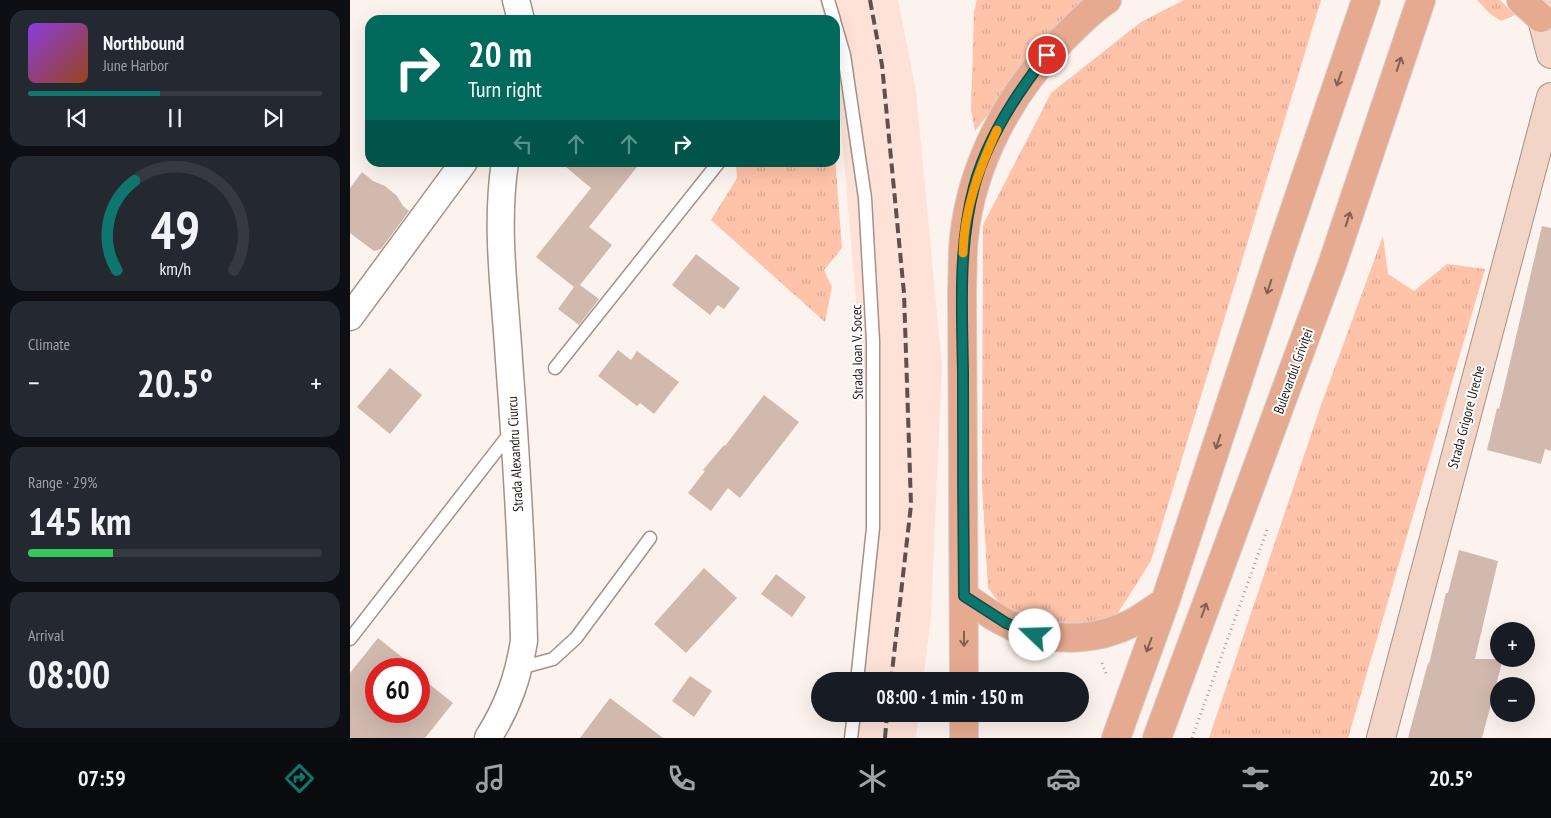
<!DOCTYPE html>
<html lang="en">
<head>
<meta charset="utf-8">
<style>
  :root { --surface:#171b24; --page:#242831; --text:#f1f3f6; --muted:#9ea1a6; --line:#363941; --accent:#0f766e }
  body { margin:0; font-family:"PT Sans Narrow",sans-serif; background:var(--page); color:var(--text); height:100vh; display:flex; flex-direction:column; font-size:19px; white-space:nowrap }
  * { box-sizing:border-box; margin:0 }
  p { font-size:16px; color:var(--muted) }
  .icon { flex:none; width:28px; height:28px; fill:none; stroke:currentColor; stroke-width:2; stroke-linecap:round; stroke-linejoin:round }
  .map { position:relative; flex:1; overflow:hidden }
  .sheet { display:flex; flex-direction:column; gap:10px; padding:10px; background:#0d0f14; width:350px }
  .sheet>* { flex:none }
  .top-card { position:absolute; left:15px; top:15px; width:475px; height:152px; border-radius:15px; box-shadow:0 5px 20px #0002; background:#00695c; color:#fff; overflow:hidden }
  .buttons { position:absolute; left:1140px; top:622px; display:grid; gap:10px }
  .buttons a { display:grid; place-items:center; width:45px; height:45px; border-radius:50%; background:var(--surface); box-shadow:0 5px 20px #0002; font-size:25px }
  .speed { position:absolute; left:15px; top:658px; display:flex; gap:10px; font-size:25px; font-weight:700; text-align:center }
  .speed>* { display:grid; place-content:center; width:65px; height:65px; border-radius:50%; background:var(--surface); box-shadow:0 5px 20px #0002; line-height:1 }
  .speed .limit { border:8px solid #d22; background:#fff; color:#111 }
  .pin { position:absolute; display:grid; place-items:center; width:42px; height:42px; color:#fff; margin:-21px; border:2px solid #fff; border-radius:50%; box-shadow:0 1px 5px #0007 }
  .me { position:absolute; width:55px; margin:-28px; rotate:291deg; stroke-linejoin:round; filter:drop-shadow(0 0 4px #0008) }
  .turn { display:flex; align-items:center; gap:18px; height:105px; padding:0 20px; font-size:22px }
  .turn .icon { width:65px; height:65px; stroke-width:2.5 }
  .turn b { display:block; font-size:35px; line-height:42px }
  .lanes { display:flex; align-items:center; height:48px; padding:0 20px; background:#0003; justify-content:center; gap:25px; direction:ltr }
  .lanes .off { opacity:.35 }
  .big { font-size:38px; font-weight:600; line-height:1.1 }
  .sheet .card { flex:1; display:flex; flex-direction:column; justify-content:center; gap:8px; min-width:0; padding:0 18px; border-radius:15px; background:var(--page) }
  .sheet .dial { align-items:center; gap:0 }
  .dial svg { height:130px; overflow:visible; fill:none; stroke:var(--line); stroke-width:7; stroke-linecap:round; text-anchor:middle }
  .dial text { fill:var(--text); stroke:none }
  .song { display:flex; align-items:center; gap:15px }
  .cover { width:60px; height:60px; border-radius:8px; background:linear-gradient(135deg,hsl(270 70% 55%),hsl(20 70% 35%)) }
  .played { height:5px; border-radius:2px; background:linear-gradient(90deg,var(--accent) 45%,var(--line) 45%) }
  .keys { display:flex; justify-content:space-around; direction:ltr }
  .heat { display:flex; justify-content:space-between; align-items:center; font-size:28px; direction:ltr }
  .charge { height:8px; border-radius:4px; background:linear-gradient(90deg,#34c759 29%,var(--line) 0) }
  .trip { position:absolute; left:461px; top:672px; width:278px; height:50px; border-radius:25px; background:var(--surface); box-shadow:0 5px 20px #0002; font-weight:600; line-height:50px; text-align:center }
  .tab-bar { display:flex; height:80px; justify-content:space-around; align-items:center; background:#090b0e; color:var(--muted) }
  .tab-bar .icon { width:35px; height:35px }
  .tab-bar .selected { color:var(--accent) }
  .tab-bar b { font-size:22px; color:var(--text) }
  main { display:flex; flex:1; min-height:0 }
  .map>svg:first-child { display:block }
</style>
</head>
<body>
<main>
<section class="sheet">
<div class="card">
<div class="song"><i class="cover"></i><div><b>Northbound</b><p>June Harbor</p></div></div>
<div class="played"></div>
<div class="keys"><svg class="icon" aria-label="previous" viewBox="0 0 24 24"><path d="M18 5L8 12l10 7zM5 5v14"/></svg><svg class="icon" aria-label="pause" viewBox="0 0 24 24"><path d="M8 5v14M16 5v14"/></svg><svg class="icon" aria-label="next" viewBox="0 0 24 24"><path d="M6 5l10 7-10 7zM19 5v14"/></svg></div>
</div>
<div class="card dial"><svg viewBox="0 0 100 80">
<path d="M14 69A42 42 0 1 1 86 69"/>
<path d="M14 69A42 42 0 0 1 25 14" stroke="#0f766e"/>
<text x="50" y="56" font-size="32" font-weight="700">49</text>
<text x="50" y="72" font-size="11">km/h</text>
</svg></div>
<div class="card"><p>Climate</p>
<div class="heat"><a>−</a><b class="big">20.5°</b><a>+</a></div>
</div>
<div class="card"><p>Range · 29%</p><b class="big">145 km</b><div class="charge"></div></div>
<div class="card"><p>Arrival</p><b class="big">08:00</b></div>
</section>
<div class="map">
<svg width="1201" height="738" viewBox="0 0 1201 738">
  <defs>
    <pattern id="grass-tufts" width="24" height="20" patternUnits="userSpaceOnUse" patternTransform="scale(1.25)"><rect width="24" height="20" fill="#ffc3a9"/><path d="M3 7l-1-3M5 7V3M7 7l1-3M15 17l-1-3M17 17v-4M19 17l1-3" fill="none" stroke="#daa791"/></pattern>
  </defs>
  <rect width="100%" height="100%" fill="#fdf3ee"/>
  <!-- built -->
  <path fill="#fee2d7" d="M470 0H548L566 91 592 366 581 616 573 681H509L525 527 488 89 485 76V20H474Z
    M506 714H569L566 738H503Z"/>
  <!-- grass -->
  <path fill="url(#grass-tufts)" d="M627 0H740L720 13 625 131 621 110 624 12Z
    M834 0H971L801 561 766 616 707 630 656 611 638 588 632 485 633 225 701 93 791 22Z
    M1127 0H1150L1165 15 1151 21 1139 13Z
    M485 157 492 248 474 270 482 287 475 322 361 220 387 178 386 163 485 162Z
    M1033 236 1038 274 1064 291 1097 264 1135 269 998 738H859L971 405Z"/>
  <!-- building -->
  <path fill="#d1b9ae" d="M210 162H291L239 227 262 245 230 285 249 299 229 325 208 309 224 287 186 257 241 188Z
    M12 172 23 181 35 186 47 196 53 206 59 211 31 249 24 251 0 233V188Z
    M1192 226 1201 228V451L1195 449 1191 464 1137 450 1147 408 1149 409Z
    M346 254 390 288 374 309 368 305 360 315 322 285Z
    M268 350 281 360 287 351 329 382 304 414 290 403 287 406 248 376Z
    M40 368 72 395 40 434 7 407Z
    M414 395 449 422 390 498 378 488 361 511 338 493 355 471 353 470 374 445 375 446Z
    M1109 550 1148 561 1125 659H1153L1132 738H1058L1078 663 1079 664 1096 593H1098Z
    M354 568 387 598 336 653 304 624Z
    M426 574 456 597 442 617 411 594Z
    M28 638 62 665 59 669H26V711H69V676L103 703 75 738H0V673Z
    M340 676 362 691 344 717 322 701Z
    M260 698 313 738H230Z"/>
  <g fill="none" stroke-linecap="round" stroke-linejoin="round">
    <!-- lane casing -->
    <g stroke="#a89086" stroke-width="15">
      <path id="lane" d="M478 0 484 20
        M485 24 494 55 515 198 523 341V528L507 681
        M205 368 369 162
        M0 639 161 432
        M170 668 203 659 226 638 300 538
        M501 738 504 714"/>
    </g>
    <!-- street casing -->
    <g stroke="#a89086" stroke-width="29">
      <path id="street" d="M166 0 171 20
        M0 317 114 162
        M138 738C158 706 168 678 174 641 172 547 166 453 159 360 155 294 145 228 155 162"/>
    </g>
    <!-- secondary casing -->
    <g stroke="#a89086" stroke-width="30">
      <path id="secondary" d="M1187 0 1201 54
        M1031 738 1201 97"/>
    </g>
    <!-- primary casing -->
    <g stroke="#d3d1d0" stroke-width="30">
      <path id="primary" d="M1171 0 1191 18
        M614 596C627 605 641 616 656 623 695 644 747 642 786 621 796 615 805 608 815 602
        M614 681 612 290C613 272 612 254 614 237 622 163 660 92 712 40 726 26 741 10 757 0
        M614 714V738
        M766 738 815 602 934 241 1016 0
        M807 738 982 265 1071 0"/>
    </g>
    <!-- path -->
    <path stroke="#a79e99" stroke-width="3" stroke-dasharray="1 4" stroke-linecap="butt" d="M752 663 757 676
      M842 738 918 527"/>
    <!-- lane -->
    <use href="#lane" stroke="#fff" stroke-width="12"/>
    <!-- street -->
    <use href="#street" stroke="#fff" stroke-width="26"/>
    <!-- secondary -->
    <use href="#secondary" stroke="#f2d5c7" stroke-width="28"/>
    <!-- primary -->
    <use href="#primary" stroke="#e5aa8f" stroke-width="28"/>
    <!-- rail -->
    <path stroke="#5b524e" stroke-width="4" stroke-dasharray="10 5" stroke-linecap="butt" d="M520 0 532 65 554 293 561 505 541 681
      M535 738 537 714"/>
  </g>
  <!-- one-way arrows -->
  <defs><path id="oneway-shaft" d="M-6 0H5M1.5-3L5.5 0L1.5 3" fill="none" stroke-width="1.6" stroke-linecap="round" stroke-linejoin="round" transform="scale(1.25)"/></defs>
  <g stroke="#836152">
    <use href="#oneway-shaft" transform="translate(1049 64) rotate(-72)"/>
    <use href="#oneway-shaft" transform="translate(989 79) rotate(109)"/>
    <use href="#oneway-shaft" transform="translate(998 219) rotate(-72)"/>
    <use href="#oneway-shaft" transform="translate(919 287) rotate(108)"/>
    <use href="#oneway-shaft" transform="translate(868 442) rotate(108)"/>
    <use href="#oneway-shaft" transform="translate(854 610) rotate(-70)"/>
    <use href="#oneway-shaft" transform="translate(614 639) rotate(90)"/>
    <use href="#oneway-shaft" transform="translate(799 645) rotate(110)"/>
  </g>
  <g fill="none" stroke-linecap="round" stroke-linejoin="round">
    <!-- route casing -->
    <g stroke="#0a4d48" stroke-width="12">
      <path id="route" d="M685 635 656 623 614 596C613 521 613 447 613 372 612 310 608 248 624 187 637 138 666 94 697 55"/>
    </g>
    <!-- route -->
    <use href="#route" stroke="#0f766e" stroke-width="9"/>
    <!-- slow -->
    <path stroke="#f59e0b" stroke-width="9" d="M613 253C614 210 629 169 647 130"/>
  </g>
  <g text-anchor="middle" dominant-baseline="central" stroke-width="4" stroke-linejoin="round" paint-order="stroke">
    <!-- street labels -->
    <g font-size="14" fill="#211815" stroke="#fff">
      <text transform="translate(507 352) rotate(-91)">Strada Ioan V. Socec</text>
      <text transform="translate(943 371) rotate(-70)">Bulevardul Griviței</text>
      <text transform="translate(1116 417) rotate(-75)">Strada Grigore Ureche</text>
      <text transform="translate(165 454) rotate(-93)">Strada Alexandru Ciurcu</text>
    </g>
  </g>
</svg>
<div class="buttons">
<a>+</a>
<a>−</a>
</div>
<div class="speed"><div class="limit">60</div></div>
<div class="pin" style="left:697px;top:55px;background:#d93025"><svg class="icon" aria-label="arrive" viewBox="0 0 24 24"><path d="M6 21V4h12l-3 4 3 4H6"/></svg></div>
<svg class="me" style="left:685px;top:635px" viewBox="-20 -20 40 40"><circle r="19" fill="#fff"/><path d="M0-13L10 11 0 6-10 11z" fill="#0f766e"/></svg>
<div class="trip">08:00 · 1 min · 150 m</div>
<div class="top-card">
<div class="turn"><svg class="icon" aria-label="right" viewBox="0 0 24 24"><path d="M7 20v-9h11M14 6l5 5-5 5"/></svg><div><b>20 m</b>Turn right</div></div>
<div class="lanes"><svg class="icon off" aria-label="left" viewBox="0 0 24 24"><path d="M17 20v-9H6M10 6l-5 5 5 5"/></svg><svg class="icon off" aria-label="ahead" viewBox="0 0 24 24"><path d="M12 20V5M6 11l6-6 6 6"/></svg><svg class="icon off" aria-label="ahead" viewBox="0 0 24 24"><path d="M12 20V5M6 11l6-6 6 6"/></svg><svg class="icon" aria-label="right" viewBox="0 0 24 24"><path d="M7 20v-9h11M14 6l5 5-5 5"/></svg></div>
</div>
</div>
</main>
<nav class="tab-bar">
<b>07:59</b>
<svg class="icon selected" aria-label="directions" viewBox="0 0 24 24"><path d="M12 3l9 9-9 9-9-9zM9 14v-3h6M13 9l2 2-2 2"/></svg>
<svg class="icon" aria-label="music" viewBox="0 0 24 24"><path d="M9 18V5l10-2v13"/><circle cx="6" cy="18" r="3"/><circle cx="16" cy="16" r="3"/></svg>
<svg class="icon" aria-label="phone" viewBox="0 0 24 24"><path d="M5 4h4l2 5-3 2q2 4 5 5l2-3 5 2v4C11 20 4 13 5 4z"/></svg>
<svg class="icon" aria-label="climate" viewBox="0 0 24 24"><path d="M12 3v18M4 7l16 10M4 17L20 7"/></svg>
<svg class="icon" aria-label="car" viewBox="0 0 24 24"><path d="M5 17H2v-5l4-1 3-4h7l3 4 3 1v5h-3M9 17h6M6 11h13"/><circle cx="7" cy="17" r="2"/><circle cx="17" cy="17" r="2"/></svg>
<svg class="icon" aria-label="filters" viewBox="0 0 24 24"><path d="M4 7h16M4 17h16"/><circle cx="9" cy="7" r="2"/><circle cx="15" cy="17" r="2"/></svg>
<b>20.5°</b>
</nav>
</body>
</html>
